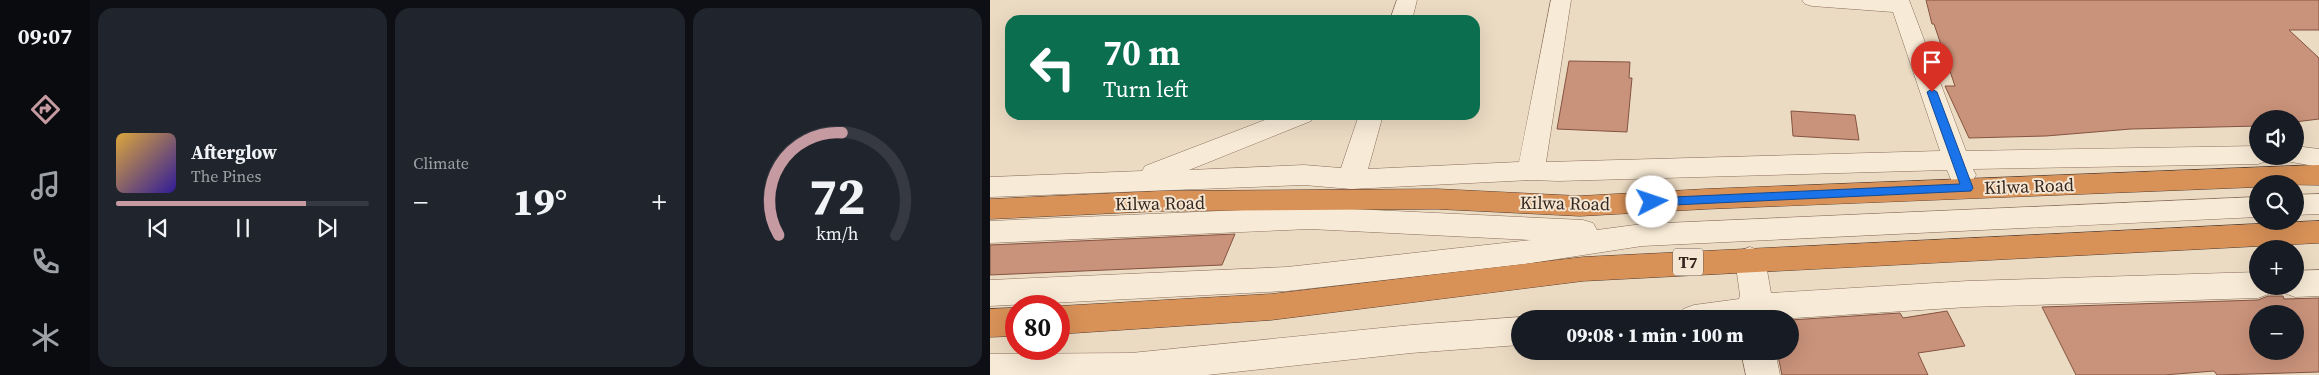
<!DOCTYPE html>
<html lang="en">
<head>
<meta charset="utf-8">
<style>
  :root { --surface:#171b24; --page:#20242c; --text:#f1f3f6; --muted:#9ea1a6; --line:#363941; --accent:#c69aa1 }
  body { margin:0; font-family:"Source Serif 4",serif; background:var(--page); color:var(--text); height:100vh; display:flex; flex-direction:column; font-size:19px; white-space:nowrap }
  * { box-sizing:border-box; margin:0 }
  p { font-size:16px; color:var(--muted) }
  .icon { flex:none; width:28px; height:28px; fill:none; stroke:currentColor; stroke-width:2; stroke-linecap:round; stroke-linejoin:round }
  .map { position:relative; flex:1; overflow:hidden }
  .sheet { display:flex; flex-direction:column; gap:8px; padding:8px; background:#0d0f14; width:900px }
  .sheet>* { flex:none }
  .guide { position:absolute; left:15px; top:15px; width:475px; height:105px; border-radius:15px; box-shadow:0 5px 20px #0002; background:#0b6e4f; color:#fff; overflow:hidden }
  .tools { position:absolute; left:1259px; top:110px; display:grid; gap:10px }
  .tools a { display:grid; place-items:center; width:55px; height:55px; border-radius:50%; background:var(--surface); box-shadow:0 5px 20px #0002; font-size:25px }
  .speed { position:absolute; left:15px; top:295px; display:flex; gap:10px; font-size:25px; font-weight:700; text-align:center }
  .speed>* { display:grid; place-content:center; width:65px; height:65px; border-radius:50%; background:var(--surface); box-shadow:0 5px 20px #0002; line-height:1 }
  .speed .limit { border:8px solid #d22; background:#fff; color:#111 }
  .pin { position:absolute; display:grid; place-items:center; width:42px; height:42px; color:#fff; margin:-51px -21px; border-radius:50% 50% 50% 0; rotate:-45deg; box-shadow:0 0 5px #0007 }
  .pin .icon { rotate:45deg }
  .me { position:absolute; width:55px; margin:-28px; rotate:86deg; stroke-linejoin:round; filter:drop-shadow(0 0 4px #0008) }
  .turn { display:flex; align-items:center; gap:18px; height:105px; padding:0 15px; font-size:22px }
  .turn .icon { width:65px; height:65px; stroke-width:2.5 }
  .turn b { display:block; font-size:35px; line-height:42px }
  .big { font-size:38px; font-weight:800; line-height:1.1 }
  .sheet .widget { flex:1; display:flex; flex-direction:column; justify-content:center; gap:8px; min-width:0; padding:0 18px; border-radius:15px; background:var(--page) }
  .sheet .dial { align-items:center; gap:0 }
  .dial svg { height:130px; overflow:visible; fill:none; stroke:var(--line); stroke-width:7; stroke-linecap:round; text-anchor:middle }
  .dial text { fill:var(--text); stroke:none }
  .song { display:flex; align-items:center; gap:15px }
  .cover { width:60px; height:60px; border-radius:8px; background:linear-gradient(135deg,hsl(40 70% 55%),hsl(250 70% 35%)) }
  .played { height:5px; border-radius:2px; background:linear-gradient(90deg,var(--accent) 75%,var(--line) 75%) }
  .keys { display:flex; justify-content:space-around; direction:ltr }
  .heat { display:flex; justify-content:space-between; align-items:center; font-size:28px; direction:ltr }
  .sheet .tiles { flex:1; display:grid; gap:8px; grid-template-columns:repeat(3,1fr) }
  .trip { position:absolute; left:521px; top:310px; width:288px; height:50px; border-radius:25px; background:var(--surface); box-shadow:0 5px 20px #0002; font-weight:800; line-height:50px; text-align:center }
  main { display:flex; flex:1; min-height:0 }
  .tabs { display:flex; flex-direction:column; width:90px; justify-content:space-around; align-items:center; background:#090b0e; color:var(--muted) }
  .tabs .icon { width:35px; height:35px }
  .tabs .selected { color:var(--accent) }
  .tabs b { font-size:22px; color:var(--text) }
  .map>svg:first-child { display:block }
</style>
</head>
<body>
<main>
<nav class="tabs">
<b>09:07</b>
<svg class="icon selected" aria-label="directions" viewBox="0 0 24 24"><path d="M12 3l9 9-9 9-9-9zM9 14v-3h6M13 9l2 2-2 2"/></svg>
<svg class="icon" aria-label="music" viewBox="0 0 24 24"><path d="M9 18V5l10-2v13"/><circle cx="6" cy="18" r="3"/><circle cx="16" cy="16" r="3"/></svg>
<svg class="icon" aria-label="phone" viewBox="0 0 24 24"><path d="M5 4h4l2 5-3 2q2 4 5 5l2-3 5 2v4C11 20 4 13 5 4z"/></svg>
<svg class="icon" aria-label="climate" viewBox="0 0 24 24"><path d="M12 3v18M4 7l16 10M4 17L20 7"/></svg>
</nav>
<section class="sheet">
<div class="tiles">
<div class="widget">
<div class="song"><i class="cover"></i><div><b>Afterglow</b><p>The Pines</p></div></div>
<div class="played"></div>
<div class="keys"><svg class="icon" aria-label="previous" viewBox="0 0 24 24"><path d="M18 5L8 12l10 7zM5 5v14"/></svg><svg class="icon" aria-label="pause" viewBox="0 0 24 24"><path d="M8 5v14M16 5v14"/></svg><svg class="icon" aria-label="next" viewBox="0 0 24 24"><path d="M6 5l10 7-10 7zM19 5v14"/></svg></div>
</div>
<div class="widget"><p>Climate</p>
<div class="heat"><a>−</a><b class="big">19°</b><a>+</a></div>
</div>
<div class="widget dial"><svg viewBox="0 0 100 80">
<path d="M14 69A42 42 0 1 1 86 69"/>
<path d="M14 69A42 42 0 0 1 53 6" stroke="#c69aa1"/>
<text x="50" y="56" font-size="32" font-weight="700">72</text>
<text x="50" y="72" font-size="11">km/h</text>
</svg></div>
</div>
</section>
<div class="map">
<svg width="1329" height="375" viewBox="0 0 1329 375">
  <rect width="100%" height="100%" fill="#ecdbc3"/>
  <!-- building -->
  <path fill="#c9927a" stroke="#845441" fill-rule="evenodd" d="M936 0H1329V30H1299L1329 58V119L1305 122V119H1268V126L1141 129 1056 136 979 138 955 86H965L944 24H942Z
    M579 61 640 62 639 78H642L637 132 567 129Z
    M801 111 865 115 869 140 803 136Z
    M245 234 232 265 0 275V245Z
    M1278 296H1293L1294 299 1329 298V372L1227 375 1224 371 1174 375H1086L1052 307 1268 300ZM1268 314H1305V351H1268Z
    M957 311 975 346 928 353 938 375H792L787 351H800V320L910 313 913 318Z"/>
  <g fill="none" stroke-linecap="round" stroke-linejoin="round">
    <!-- minor casing -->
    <g stroke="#866d5b" stroke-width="1">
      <path id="minor" d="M407 0H427L422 20H400Z
        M561 0H581L556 162 950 151 903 12 822 6 815 4 812 0H919L976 151 1268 146V156H1280L1277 161 1268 164 983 169 986 175 982 182 972 185 962 182 957 170 568 181 541 180 361 189 314 185 0 197V177L152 171 155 166 288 115H324L321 121 199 170 314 165 351 168 369 115H393L378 169 529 162Z
        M1305 146 1329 149V167L1296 161 1293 156H1305Z
        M1329 194V214L1305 215V195Z
        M1268 197V217L652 246 535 264 297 291 0 306V280L297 267 541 240 320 229 0 243V221L320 207 593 220 603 223 607 230 652 224Z
        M760 247 771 251 775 259 781 293 978 281 1268 272V286H1283L1279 294 1268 298 978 307 789 319H688L693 309 704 305 749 299 750 295 745 259 749 251Z
        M1329 270V296L1305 297 1294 293 1291 286H1305V271Z
        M530 317 535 319H530V345L421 353 217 375H0V354L141 353 421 325Z
        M751 351H785L790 375H756Z"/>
    </g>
    <!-- highway casing -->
    <g stroke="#543c2f" stroke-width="1">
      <path id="highway" d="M1329 165V185L1268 184V187L716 209 590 216 447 209 170 211 0 219V199L170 191 447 189 590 196 716 189Z
        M1329 221V243L593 281 281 320 69 334V306L281 294 593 257Z
        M26 308V336L0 337V309Z"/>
    </g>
    <!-- minor -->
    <use href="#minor" fill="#f7ead6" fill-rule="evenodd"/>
    <!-- highway -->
    <use href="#highway" fill="#d89157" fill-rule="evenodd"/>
  </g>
  <!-- route -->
  <path fill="#1a73e8" stroke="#114b97" d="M942 89 947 92 983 188 981 191 662 206 656 202 662 198 970 184 937 92Z"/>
  <g text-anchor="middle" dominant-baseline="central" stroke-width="4" stroke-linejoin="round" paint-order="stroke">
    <!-- shield labels -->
    <rect fill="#f4e6d2" stroke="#6f6054" stroke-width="1" x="683" y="248.5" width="30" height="27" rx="4"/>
    <g font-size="16" font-weight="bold" fill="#36271e">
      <text x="698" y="262">T7</text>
    </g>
    <!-- street labels -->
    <g font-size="18" fill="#36271e" stroke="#f4e6d2">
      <text transform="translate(1039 186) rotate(-2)">Kilwa Road</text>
      <text transform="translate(170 203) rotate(-1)">Kilwa Road</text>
      <text transform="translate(575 203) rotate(1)">Kilwa Road</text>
    </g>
  </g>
</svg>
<div class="tools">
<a><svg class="icon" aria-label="sound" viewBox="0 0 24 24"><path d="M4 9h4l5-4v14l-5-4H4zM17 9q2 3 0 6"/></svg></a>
<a><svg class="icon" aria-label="search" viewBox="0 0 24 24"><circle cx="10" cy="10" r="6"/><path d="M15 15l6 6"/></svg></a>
<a>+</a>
<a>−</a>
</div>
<div class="speed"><div class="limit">80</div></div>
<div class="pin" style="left:942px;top:92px;background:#d93025"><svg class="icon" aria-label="arrive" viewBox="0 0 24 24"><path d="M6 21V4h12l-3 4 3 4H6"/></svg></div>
<svg class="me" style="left:662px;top:202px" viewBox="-20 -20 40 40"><circle r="19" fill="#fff"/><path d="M0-13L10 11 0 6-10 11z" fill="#1a73e8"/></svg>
<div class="trip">09:08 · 1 min · 100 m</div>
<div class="guide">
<div class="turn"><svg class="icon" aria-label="left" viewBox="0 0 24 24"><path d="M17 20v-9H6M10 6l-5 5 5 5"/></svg><div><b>70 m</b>Turn left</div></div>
</div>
</div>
</main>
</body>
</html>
